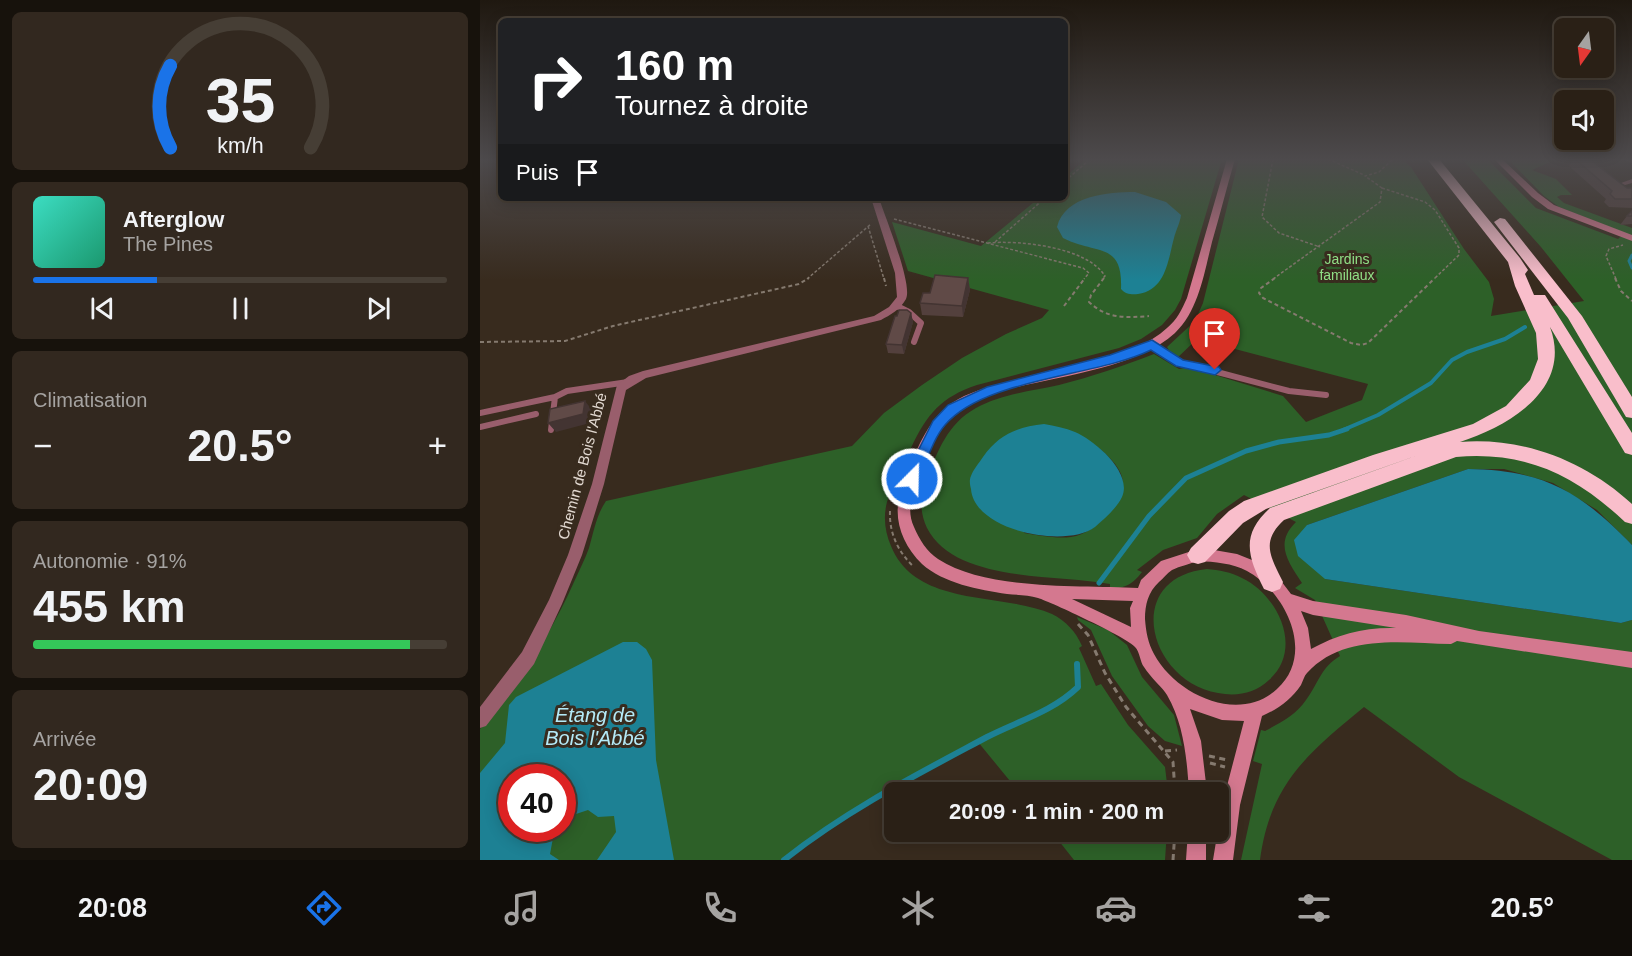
<!DOCTYPE html>
<html lang="fr">
<head>
<meta charset="utf-8">
<style>
  :root { --surface:#2a2016; --page:#32281f; --text:#f1f3f6; --muted:#a5a3a1; --line:#463e35; --accent:#1a73e8 }
  body { margin:0; font-family:Helvetica,sans-serif; background:var(--page); color:var(--text); height:100vh; display:flex; flex-direction:column; font-size:22px; white-space:nowrap }
  * { box-sizing:border-box; margin:0 }
  p { font-size:20px; color:var(--muted) }
  .icon { flex:none; width:33px; height:33px; fill:none; stroke:currentColor; stroke-width:2; stroke-linecap:round; stroke-linejoin:round }
  .map { position:relative; flex:1; overflow:hidden }
  .panel { display:flex; flex-direction:column; gap:12px; padding:12px; background:#17120c; width:480px }
  .panel>* { flex:none }
  .banner { position:absolute; left:18px; top:18px; width:570px; height:183px; border-radius:9px; box-shadow:0 3px 15px #0003,0 0 0 2px var(--line); background:#202124; color:#fff; overflow:hidden }
  .needle { width:39px; rotate:194deg }
  .controls { position:absolute; left:1074px; top:18px; display:grid; gap:12px }
  .controls a { display:grid; place-items:center; width:60px; height:60px; border-radius:9px; background:var(--surface); box-shadow:0 3px 15px #0003,0 0 0 2px var(--line); font-size:30px }
  .speed { position:absolute; left:18px; top:764px; display:flex; gap:12px; font-size:30px; font-weight:700; text-align:center }
  .speed>* { display:grid; place-content:center; width:78px; height:78px; border-radius:50%; background:var(--surface); box-shadow:0 3px 15px #0003,0 0 0 2px var(--line); line-height:1 }
  .speed .limit { border:9px solid #d22; background:#fff; color:#111 }
  .pin { position:absolute; display:grid; place-items:center; width:51px; height:51px; color:#fff; margin:-62px -26px; border-radius:50% 50% 50% 0; rotate:-45deg; box-shadow:0 0 6px #0007 }
  .pin .icon { rotate:45deg }
  .me { position:absolute; width:66px; margin:-33px; rotate:23deg; stroke-linejoin:round; filter:drop-shadow(0 0 4px #0008) }
  .turn { display:flex; align-items:center; gap:21px; height:126px; padding:0 18px; font-size:27px }
  .turn .icon { width:78px; height:78px; stroke-width:2.5 }
  .turn b { display:block; font-size:42px; line-height:51px }
  .then { display:flex; align-items:center; height:57px; padding:0 18px; background:#0003; gap:12px; font-size:22px }
  .big { font-size:45px; font-weight:700; line-height:1.1 }
  .panel .widget { flex:1; display:flex; flex-direction:column; justify-content:center; gap:9px; min-width:0; padding:0 21px; border-radius:9px; background:var(--page) }
  .panel .dial { align-items:center; gap:0 }
  .dial svg { height:156px; overflow:visible; fill:none; stroke:var(--line); stroke-width:7; stroke-linecap:round; text-anchor:middle }
  .dial text { fill:var(--text); stroke:none }
  .song { display:flex; align-items:center; gap:18px }
  .cover { width:72px; height:72px; border-radius:9px; background:linear-gradient(135deg,hsl(170 70% 55%),hsl(160 70% 35%)) }
  .played { height:6px; border-radius:3px; background:linear-gradient(90deg,var(--accent) 30%,var(--line) 30%) }
  .keys { display:flex; justify-content:space-around; direction:ltr }
  .heat { display:flex; justify-content:space-between; align-items:center; font-size:33px; direction:ltr }
  .charge { height:9px; border-radius:4px; background:linear-gradient(90deg,#34c759 91%,var(--line) 0) }
  .trip { position:absolute; left:404px; top:782px; width:345px; height:60px; border-radius:9px; background:var(--surface); box-shadow:0 3px 15px #0003,0 0 0 2px var(--line); font-weight:700; line-height:60px; text-align:center }
  .menu { display:flex; height:96px; justify-content:space-around; align-items:center; background:#110d09; color:var(--muted) }
  .menu .icon { width:42px; height:42px }
  .menu .active { color:var(--accent) }
  .menu b { font-size:27px; color:var(--text) }
  main { display:flex; flex:1; min-height:0 }
  .map>svg:first-child { display:block }
</style>
</head>
<body>
<main>
<section class="panel">
<div class="widget dial"><svg viewBox="0 0 100 80">
<path d="M14 69A42 42 0 1 1 86 69"/>
<path d="M14 69A42 42 0 0 1 14 27" stroke="#1a73e8"/>
<text x="50" y="56" font-size="32" font-weight="700">35</text>
<text x="50" y="72" font-size="11">km/h</text>
</svg></div>
<div class="widget">
<div class="song"><i class="cover"></i><div><b>Afterglow</b><p>The Pines</p></div></div>
<div class="played"></div>
<div class="keys"><svg class="icon" aria-label="previous" viewBox="0 0 24 24"><path d="M18 5L8 12l10 7zM5 5v14"/></svg><svg class="icon" aria-label="pause" viewBox="0 0 24 24"><path d="M8 5v14M16 5v14"/></svg><svg class="icon" aria-label="next" viewBox="0 0 24 24"><path d="M6 5l10 7-10 7zM19 5v14"/></svg></div>
</div>
<div class="widget"><p>Climatisation</p>
<div class="heat"><a>−</a><b class="big">20.5°</b><a>+</a></div>
</div>
<div class="widget"><p>Autonomie · 91%</p><b class="big">455 km</b><div class="charge"></div></div>
<div class="widget"><p>Arrivée</p><b class="big">20:09</b></div>
</section>
<div class="map">
<svg width="1152" height="860" viewBox="0 0 1152 860">
  <rect width="100%" height="100%" fill="#382b1e"/>
  <!-- green -->
  <path fill="#2d6028" fill-rule="evenodd" d="M606 159H742L701 299 695 310 682 325 661 339 639 348 497 385C461 397 447 414 431 448 423 465 413 483 407 502 403 517 405 532 411 546 436 608 522 592 572 614 586 621 596 632 602 646L599 648 616 686 621 684 648 725 685 767 688 792H539L498 742C431 778 362 811 304 860H0V729C38 684 70 636 94 582 99 571 105 559 109 548 114 531 116 516 126 501L372 446 404 413 442 385 482 358 526 334 562 318 569 310 428 271 412 222 501 246 559 198H585V177ZM32 777H82V828H32Z
    M759 159H922L931 167 984 249 1009 282 1014 299 1011 316 1104 301 1061 247 982 159H1007L1056 208 1138 239 1145 233 1079 207 1064 196 1028 159H1077L1052 170 1076 179 1092 195H1081L1077 197 1084 203 1152 228V545L1117 510 1073 483 1024 469H988L827 525 845 579 1141 623 1152 620V860H1132L979 777 884 707C828 753 790 784 780 860H761L782 764 773 761 781 730 785 731C800 723 816 715 826 700 838 684 841 667 860 656L835 600 815 588 822 583C808 562 794 543 816 522L764 495 737 514 717 538 683 550 657 570 662 572C652 585 645 588 630 589V584C577 574 475 583 447 528 440 513 439 496 446 480 458 451 467 424 496 408 521 394 552 391 579 385 611 377 643 366 674 354L699 369 709 367 803 396 826 422 882 400 888 384 717 339 695 360 687 347 715 321 723 303ZM614 444C644 468 655 485 626 516 617 526 605 535 591 537 576 539 558 535 544 533Z
    M727 569C739 570 751 572 762 578 798 595 824 649 789 680 775 693 757 697 738 693 668 681 642 578 727 569Z
    M597 617 628 630 647 645 662 677 694 715 702 746 685 741 668 726 632 676 611 630 598 620Z
    M571 831H687L685 860H594Z"/>
  <!-- water -->
  <path fill="#1d8194" d="M655 192 686 202 701 215C700 223 696 230 694 238 688 260 686 290 658 294 652 295 645 294 641 289 643 241 616 255 583 238L577 227C585 195 629 192 655 192Z
    M564 424C575 426 585 428 595 432 614 440 653 472 642 497 637 508 624 519 615 527 586 549 494 531 491 489 490 485 489 480 491 476 493 470 499 463 503 457 519 434 538 427 564 424Z
    M988 469C1063 470 1100 491 1152 545V620L1141 623 845 579 818 556 814 540 827 525Z
    M143 642H157L166 649 172 660 176 760 194 860H117L136 832 134 816 118 817 108 810 87 817 83 824 82 777H32V828H80L73 838 70 854 79 860H0V773L25 743 29 705 36 697Z"/>
  <g fill="none" stroke-linecap="round" stroke-linejoin="round">
    <!-- stream-far3 -->
    <path stroke="#1d8194" stroke-width="3" d="M1152 255 1149 261 1152 268"/>
    <!-- stream-far2 -->
    <path stroke="#1d8194" stroke-width="4" d="M863 430 898 415 951 383 972 360 987 352 1025 339 1045 327"/>
    <!-- stream-far1 -->
    <path stroke="#1d8194" stroke-width="5" d="M619 583 669 516 706 478 766 451 799 442 849 435 867 429"/>
    <!-- stream -->
    <path stroke="#1d8194" stroke-width="6" d="M304 860C367 810 436 775 507 737 538 721 572 712 598 687L597 664"/>
    <!-- path-far2 -->
    <path stroke="#857a6f" stroke-width="1.5" stroke-dasharray="3 2" stroke-linecap="butt" d="M793 159 782 217 799 233 840 247
      M848 159 884 175
      M585 181 608 161
      M902 188 945 202 955 210 979 248V255L954 279
      M902 188 885 176 899 172 913 159
      M414 219 603 268 609 273 604 279
      M388 226 404 279
      M515 242 565 198
      M508 243C540 240 607 247 625 276L622 279
      M327 279 391 224
      M793 279 900 202 902 188
      M1136 279 1126 256 1129 249 1143 245"/>
    <!-- path-far1 -->
    <path stroke="#857a6f" stroke-width="2" stroke-dasharray="4 3" stroke-linecap="butt" d="M404 278 406 286
      M624 278 611 295 609 302C627 319 646 318 669 316
      M795 278 781 288 779 293 783 298 871 343 881 345 888 343 955 278
      M1135 278 1141 291 1152 301
      M584 306 605 278
      M0 342 85 341 133 326 319 284 329 278
      M410 511C409 533 418 552 434 567"/>
    <!-- path -->
    <path stroke="#857a6f" stroke-width="3" stroke-dasharray="6 4.5" stroke-linecap="butt" d="M598 624 608 635 625 673 646 707 693 762 695 792
      M685 751 697 750
      M729 756 747 760
      M730 763 745 767
      M693 860 695 831"/>
    <!-- lane -->
    <path stroke="#995e6c" stroke-width="6" d="M417 306 429 312 441 323 434 342
      M673 344 688 355 703 363 809 391 846 395
      M0 413 75 397 87 391 148 382
      M0 427 56 414
      M71 430 75 397"/>
    <!-- street -->
    <path fill="#995e6c" fill-rule="evenodd" d="M1144 159H1152V163Z
      M1152 179V183L1145 185 1141 183Z
      M391 198H399C405 217 433 284 426 299 420 310 410 315 401 320L166 378 146 390 124 484 102 555 82 604 54 664 6 726 0 728V707L42 652 69 600 88 555 112 484 137 385 149 376 163 371 394 316 409 307 417 297 415 273Z"/>
    <!-- secondary -->
    <path fill="#d4788f" fill-rule="evenodd" d="M747 159H755C747 187 740 214 732 242 724 273 719 310 695 333 658 367 581 376 533 388 513 393 491 399 475 413 458 428 449 450 441 471 434 489 425 508 434 527 439 539 447 552 458 559 507 591 600 585 658 588L661 580 681 561 718 549 734 550 757 554 777 562 798 577 811 594 833 601 926 615 999 631 1152 652V668L977 641 971 644C923 643 863 633 827 673 824 676 823 681 821 685 811 700 798 709 782 716L760 805 753 860H733L742 805 764 721 742 720 710 709 721 741 727 792H709C707 760 704 724 687 695 683 688 670 677 664 667 660 662 660 652 655 647 648 638 571 602 558 598 549 595 537 595 527 594 499 590 463 583 442 564 420 542 411 514 423 485 433 458 444 426 467 407 481 395 499 390 516 385 567 370 648 364 687 328 697 320 702 309 707 298ZM718 561C735 562 752 563 767 571 806 592 836 654 797 689 759 724 696 695 674 654 668 643 666 632 665 619 665 605 668 592 679 582 683 579 687 573 692 570 700 566 710 564 718 561ZM592 599 653 601 650 608 651 627ZM821 611 833 615 916 628C885 627 858 634 831 649L828 628Z
      M1014 159H1022L1058 193 1074 205 1152 235V241L1068 209 1052 197Z
      M708 831H726V860H706Z"/>
    <!-- highway -->
    <path fill="#f9becb" fill-rule="evenodd" d="M947 159H959L1040 258 1048 270 1045 274 1054 295H1065L1152 433V455L1145 453 1070 327C1093 389 1029 426 980 442 1044 437 1105 461 1152 504V524L1145 522C1095 475 1046 451 976 457L804 520C780 542 791 557 803 582L800 589 792 592 784 589C768 557 760 535 790 508L944 453 786 509 763 523 725 562 718 564 711 562 707 555 711 548 749 511 764 501 893 455 993 424 1026 406 1050 380 1058 359 1056 333 1035 286 1028 262Z
      M1020 218 1025 219 1102 316 1152 397V418L1146 417 1088 318 1014 222Z"/>
  </g>
  <!-- wall -->
  <path fill="#53403d" d="M1093 159H1095L1147 188H1152V208L1129 207 1124 202 1126 199 1089 166Z
    M1152 211V224L1140 225 1147 216Z
    M488 278 490 290 483 317 442 315 440 303 450 293Z
    M431 313 433 322 424 354 408 353 406 344Z"/>
  <!-- shaded-wall -->
  <path fill="#433432" d="M488 278 490 290 483 317 482 306Z
    M431 313 433 322 424 354 422 345Z
    M105 401 112 410 110 423 76 432 68 423Z"/>
  <!-- building -->
  <path fill="#604a47" stroke="#433432" stroke-width="1.5" d="M1095 159H1109L1147 188H1152V199H1135L1130 194 1132 191Z
    M1152 211V216H1147Z
    M455 275 488 278 482 306 440 303 443 293H450Z
    M419 310H427L431 313 422 345 406 344 415 316H417Z
    M105 401 103 414 68 423 70 409Z"/>
  <!-- sky -->
  <linearGradient id="sky" x2="0" y2="1"><stop stop-color="#1f1810"/><stop offset="0.57" stop-color="#4d4a4c"/><stop offset="1" stop-color="#4d4a4c" stop-opacity="0"/></linearGradient>
  <rect width="1152" height="280" fill="url(#sky)"/>
  <!-- route -->
  <path fill="#1a73e8" stroke="#114b97" stroke-width="1.5" d="M672 340 703 360 739 367 741 370 735 375 696 366 671 350C615 377 505 378 465 425 452 440 446 465 437 483H427L424 479 453 421 468 405 507 387 630 355Z"/>
  <g text-anchor="middle" dominant-baseline="central" stroke-width="6" stroke-linejoin="round" paint-order="stroke">
    <!-- far-park labels -->
    <g font-size="14" fill="#90df86" stroke="#382b1e">
      <text x="867" y="259">Jardins<tspan x="867" dy="16">familiaux</tspan></text>
    </g>
    <!-- street labels -->
    <g font-size="15" fill="#e2d9d1" stroke="#382b1e">
      <text transform="translate(102 466) rotate(-75)">Chemin de Bois l'Abbé</text>
    </g>
    <!-- near-water labels -->
    <g font-size="20" font-style="italic" fill="#b4eaf7" stroke="#382b1e">
      <text x="115" y="715">Étang de<tspan x="115" dy="23">Bois l'Abbé</tspan></text>
    </g>
  </g>
</svg>
<div class="controls">
<a><svg class="needle" viewBox="-14 -14 28 28"><path d="M0-13l5 13h-10z" fill="#e53935"/><path d="M0 13l5-13h-10z" fill="#a5a3a1"/></svg></a>
<a><svg class="icon" aria-label="sound" viewBox="0 0 24 24"><path d="M4 9h4l5-4v14l-5-4H4zM17 9q2 3 0 6"/></svg></a>
</div>
<div class="speed"><div class="limit">40</div></div>
<div class="pin" style="left:735px;top:370px;background:#d93025"><svg class="icon" aria-label="arrive" viewBox="0 0 24 24"><path d="M6 21V4h12l-3 4 3 4H6"/></svg></div>
<svg class="me" style="left:432px;top:479px" viewBox="-20 -20 40 40"><circle r="17" fill="#1a73e8" stroke="#fff" stroke-width="3"/><path d="M0-11L8 9 0 5-8 9z" fill="#fff"/></svg>
<div class="trip">20:09 · 1 min · 200 m</div>
<div class="banner">
<div class="turn"><svg class="icon" aria-label="right" viewBox="0 0 24 24"><path d="M7 20v-9h11M14 6l5 5-5 5"/></svg><div><b>160 m</b>Tournez à droite</div></div>
<div class="then">Puis<svg class="icon" aria-label="arrive" viewBox="0 0 24 24"><path d="M6 21V4h12l-3 4 3 4H6"/></svg></div>
</div>
</div>
</main>
<nav class="menu">
<b>20:08</b>
<svg class="icon active" aria-label="directions" viewBox="0 0 24 24"><path d="M12 3l9 9-9 9-9-9zM9 14v-3h6M13 9l2 2-2 2"/></svg>
<svg class="icon" aria-label="music" viewBox="0 0 24 24"><path d="M9 18V5l10-2v13"/><circle cx="6" cy="18" r="3"/><circle cx="16" cy="16" r="3"/></svg>
<svg class="icon" aria-label="phone" viewBox="0 0 24 24"><path d="M5 4h4l2 5-3 2q2 4 5 5l2-3 5 2v4C11 20 4 13 5 4z"/></svg>
<svg class="icon" aria-label="climate" viewBox="0 0 24 24"><path d="M12 3v18M4 7l16 10M4 17L20 7"/></svg>
<svg class="icon" aria-label="car" viewBox="0 0 24 24"><path d="M5 17H2v-5l4-1 3-4h7l3 4 3 1v5h-3M9 17h6M6 11h13"/><circle cx="7" cy="17" r="2"/><circle cx="17" cy="17" r="2"/></svg>
<svg class="icon" aria-label="filters" viewBox="0 0 24 24"><path d="M4 7h16M4 17h16"/><circle cx="9" cy="7" r="2"/><circle cx="15" cy="17" r="2"/></svg>
<b>20.5°</b>
</nav>
</body>
</html>
